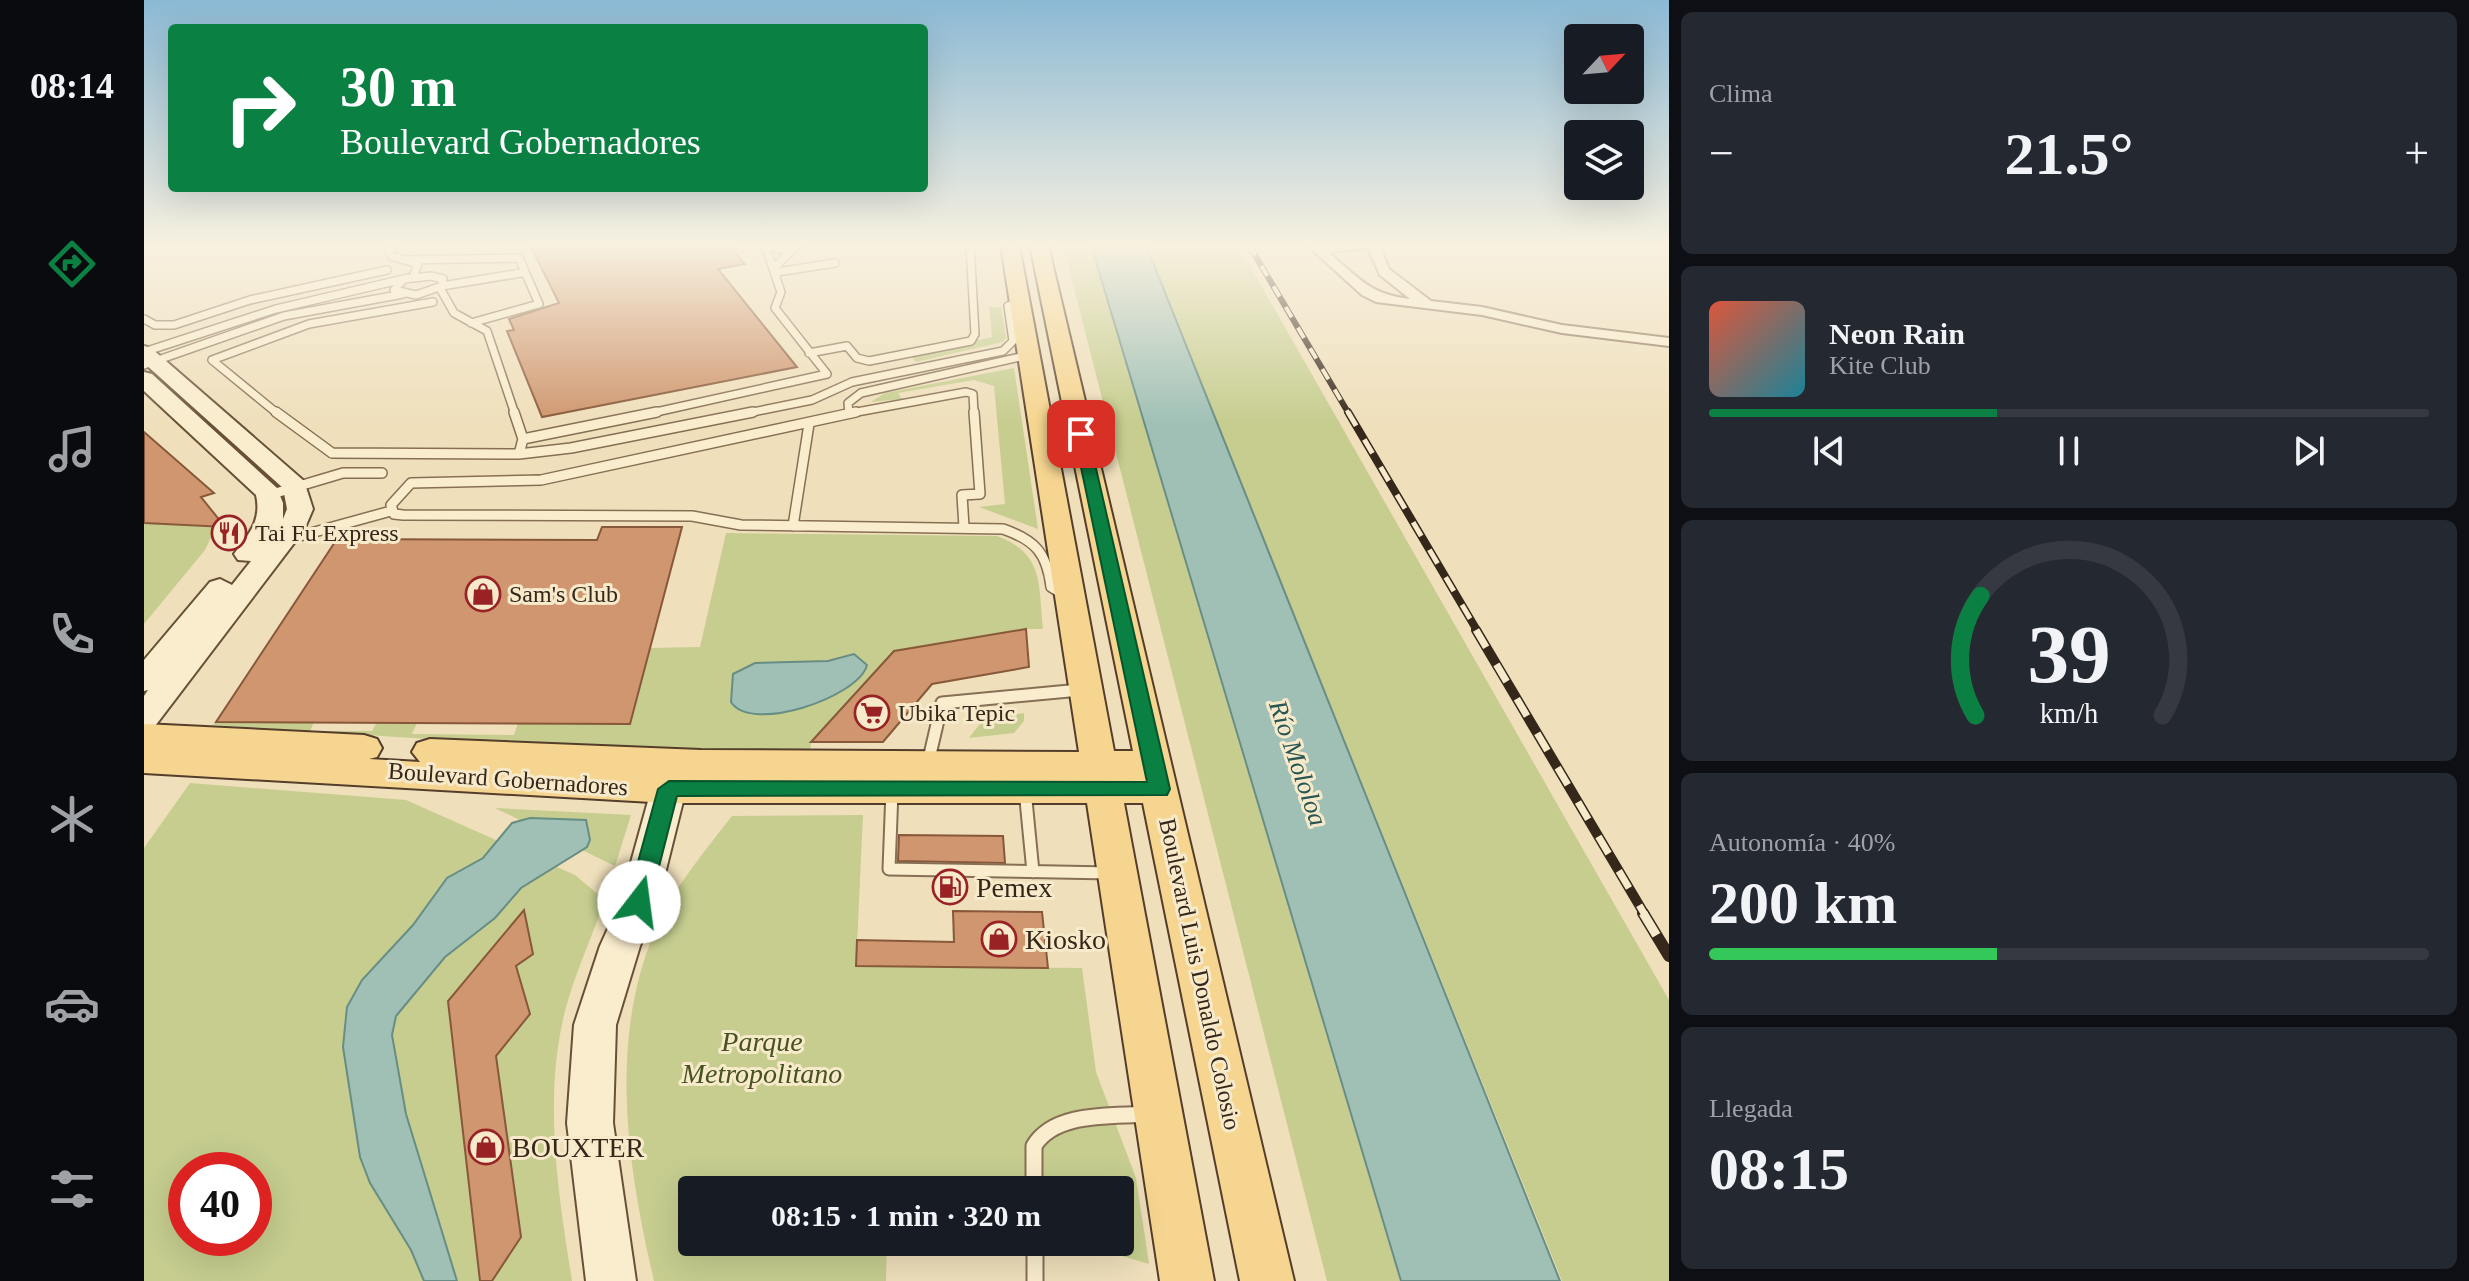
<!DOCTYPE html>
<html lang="es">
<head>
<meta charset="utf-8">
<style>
  :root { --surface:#171b24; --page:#242831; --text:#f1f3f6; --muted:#9ea1a6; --line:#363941; --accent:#0b8043 }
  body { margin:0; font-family:"Times New Roman",serif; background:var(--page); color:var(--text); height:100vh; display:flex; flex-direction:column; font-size:30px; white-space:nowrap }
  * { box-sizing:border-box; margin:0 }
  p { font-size:26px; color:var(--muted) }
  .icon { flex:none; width:44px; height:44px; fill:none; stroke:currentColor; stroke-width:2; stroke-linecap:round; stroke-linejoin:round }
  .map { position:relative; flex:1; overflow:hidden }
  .panel { display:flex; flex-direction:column; gap:12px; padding:12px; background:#0d0f14; width:800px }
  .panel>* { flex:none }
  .hud { position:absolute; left:24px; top:24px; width:760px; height:168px; border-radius:8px; box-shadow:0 8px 32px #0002; background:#0b8043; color:#fff; overflow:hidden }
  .needle { width:52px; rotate:64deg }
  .buttons { position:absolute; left:1420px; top:24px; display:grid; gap:16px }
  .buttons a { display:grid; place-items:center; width:80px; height:80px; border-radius:8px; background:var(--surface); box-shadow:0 8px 32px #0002; font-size:40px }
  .speed { position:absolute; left:24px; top:1152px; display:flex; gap:16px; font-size:40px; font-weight:700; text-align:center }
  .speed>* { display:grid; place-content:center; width:104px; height:104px; border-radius:50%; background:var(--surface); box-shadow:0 8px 32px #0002; line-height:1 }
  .speed .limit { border:12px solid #d22; background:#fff; color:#111 }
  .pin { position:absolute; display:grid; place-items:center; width:68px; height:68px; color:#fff; margin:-34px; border-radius:16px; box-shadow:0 4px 12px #0006 }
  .me { position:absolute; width:88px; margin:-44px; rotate:15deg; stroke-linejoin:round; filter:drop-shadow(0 0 6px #0008) }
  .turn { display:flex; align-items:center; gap:28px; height:168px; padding:0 40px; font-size:36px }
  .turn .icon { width:104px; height:104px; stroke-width:2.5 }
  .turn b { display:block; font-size:56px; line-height:68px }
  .big { font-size:60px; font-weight:800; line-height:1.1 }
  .panel .card { flex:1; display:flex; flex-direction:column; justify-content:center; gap:12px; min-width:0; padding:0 28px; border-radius:12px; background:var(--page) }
  .panel .dial { align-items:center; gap:0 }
  .dial svg { height:208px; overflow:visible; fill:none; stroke:var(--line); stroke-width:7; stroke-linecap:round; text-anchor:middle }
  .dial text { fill:var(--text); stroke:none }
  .song { display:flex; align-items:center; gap:24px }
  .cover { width:96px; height:96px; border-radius:12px; background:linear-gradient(135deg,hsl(10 70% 55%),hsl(190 70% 35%)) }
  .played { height:8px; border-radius:4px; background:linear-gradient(90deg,var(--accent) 40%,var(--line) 40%) }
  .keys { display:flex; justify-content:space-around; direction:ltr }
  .heat { display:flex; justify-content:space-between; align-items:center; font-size:44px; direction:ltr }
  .charge { height:12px; border-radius:6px; background:linear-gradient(90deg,#34c759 40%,var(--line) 0) }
  .trip { position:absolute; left:534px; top:1176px; width:456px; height:80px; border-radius:8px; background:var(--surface); box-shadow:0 8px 32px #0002; font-weight:800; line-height:80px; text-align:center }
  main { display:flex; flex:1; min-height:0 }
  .menu { display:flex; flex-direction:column; width:144px; justify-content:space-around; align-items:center; background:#090b0e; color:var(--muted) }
  .menu .icon { width:56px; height:56px }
  .menu .active { color:var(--accent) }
  .menu b { font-size:36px; color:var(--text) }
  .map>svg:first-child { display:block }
</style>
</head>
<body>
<main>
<nav class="menu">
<b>08:14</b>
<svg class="icon active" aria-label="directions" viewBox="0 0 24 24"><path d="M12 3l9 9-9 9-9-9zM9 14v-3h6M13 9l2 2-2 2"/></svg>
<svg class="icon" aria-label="music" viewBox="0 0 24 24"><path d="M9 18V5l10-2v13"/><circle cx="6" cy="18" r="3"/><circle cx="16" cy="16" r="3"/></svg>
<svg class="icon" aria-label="phone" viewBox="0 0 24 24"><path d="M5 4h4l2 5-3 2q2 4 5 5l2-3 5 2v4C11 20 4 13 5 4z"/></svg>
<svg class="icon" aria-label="climate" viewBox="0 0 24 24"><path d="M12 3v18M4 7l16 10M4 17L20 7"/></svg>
<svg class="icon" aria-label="car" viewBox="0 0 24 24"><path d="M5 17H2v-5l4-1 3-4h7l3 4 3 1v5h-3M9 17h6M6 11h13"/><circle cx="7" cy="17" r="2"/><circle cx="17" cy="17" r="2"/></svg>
<svg class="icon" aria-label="filters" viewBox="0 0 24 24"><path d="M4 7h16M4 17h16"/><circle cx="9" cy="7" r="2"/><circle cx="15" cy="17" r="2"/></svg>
</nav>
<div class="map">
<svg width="1525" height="1281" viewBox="0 0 1525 1281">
  <rect width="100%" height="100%" fill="#efdfbb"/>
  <!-- green -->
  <path fill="#c6cd8f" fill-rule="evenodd" d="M919 245H946L1256 1281H1183Z
    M1002 245H1094L1525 1000V1281H1418Z
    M845 307H857L862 338 859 342 772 362 767 356 848 337Z
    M870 368 894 529 835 507 861 504 850 386 830 380 754 393 758 399 727 402 741 393Z
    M0 523 72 527 61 550 0 624Z
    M582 533 853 536C901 554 894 585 899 629H882L750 651 667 742 666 754 487 752 69 725 72 722H170L166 731H228L233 722 273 723 268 734 370 735 374 723 506 648 556 647Z
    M880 713V721L870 733 825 738 839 720Z
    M46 783 262 800 431 875 461 900C448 937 431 973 421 1011 399 1099 414 1193 428 1281H0V848ZM42 1170H110V1238H42Z
    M351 808 487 815 471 866Z
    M719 815 712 966 938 968 952 1072 992 1178 1005 1264 931 1242H976V1190H758L744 1186V1190H548V1242H743L742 1281H510C484 1168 464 1044 510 933 528 890 560 852 588 816Z"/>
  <!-- water -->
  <path fill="#a0c0b6" stroke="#678d84" stroke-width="2" d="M947 245H1002L1416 1281H1257Z
    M710 654 723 665C715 697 607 734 587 702L589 674 611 663 684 661Z
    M386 818 442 820 446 840 443 847 377 888 351 918 301 957 252 1016 248 1035 262 1114 313 1281H280L267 1250 226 1183 216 1157 199 1047 203 1007 218 980 269 925 303 878 339 858 368 823Z"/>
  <!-- building -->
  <path fill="#cf966f" stroke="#875839" stroke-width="2" d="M386 245H584L601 264 574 269 653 367 398 417 363 331 370 330 365 319 415 303Z
    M0 432 70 493 57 497 81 527 0 523Z
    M458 527H538L486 724 72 722 193 539 453 540Z
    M882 629 885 667 788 684 739 742H667L750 651Z
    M755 835 859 836 861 863 754 861Z
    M380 910 389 954 372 966 386 1014 352 1056 377 1237 348 1281H336L304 1001Z
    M809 911 898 912 904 968 712 966 713 940 810 942Z"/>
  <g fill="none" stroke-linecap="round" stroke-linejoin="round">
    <!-- lane-far3 casing -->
    <g stroke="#876f55" stroke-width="10">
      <path id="lane-far3" d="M251 245 245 251 247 256 274 264 269 277
        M620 245 637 249 655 245
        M259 260 375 258 395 304 327 323
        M630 268 651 247
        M633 272 691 263
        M287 276 299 279 298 286 272 295 250 290 260 279Z
        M298 286 377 273
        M296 288 310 313 343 331 371 414
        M0 319 11 325H30L106 300 243 270
        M0 352 132 309 264 278
        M665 353 703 346 713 358 725 361 827 341 831 334 826 245
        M0 365 140 316 259 294
        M705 413 704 403 717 393 885 355
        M134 414 68 360 165 324 289 302
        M503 414 683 374 631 308 637 292 621 245
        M599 414 668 400 708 382 859 351 869 341 864 306 876 301
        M702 414 822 392 829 394 830 414"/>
    </g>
    <!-- lane-far2 casing -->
    <g stroke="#876f55" stroke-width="12">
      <path id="lane-far2" d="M132 412 188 453 375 454 379 439
        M370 412 379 439 513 412
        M712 412 397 480 267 483 247 505 250 514 259 515 548 516 597 525 859 529C891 540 903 553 907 587L922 596
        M375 454 427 448 609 412
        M125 495 199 473H238
        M649 526 665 424
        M820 527 818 495 836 494 830 412
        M145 539 247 511"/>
    </g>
    <!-- lane-far1 casing -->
    <g stroke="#876f55" stroke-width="15">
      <path id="lane-far1" d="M784 763 798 703 936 690
        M881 790 889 872
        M748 791 745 869 967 873"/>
    </g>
    <!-- lane casing -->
    <g stroke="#876f55" stroke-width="19">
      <path id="lane" d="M890 1190V1146C911 1111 969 1117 1004 1114
        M891 1242V1281"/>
    </g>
    <!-- street casing -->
    <g stroke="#876f55" stroke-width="4">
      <path id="street" d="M1163 245H1235L1245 269 1287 301 1338 307 1418 325 1525 338V346L1418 333 1338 315 1232 302 1218 295ZM1224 248 1236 275 1266 299C1225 294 1215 278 1184 252Z"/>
    </g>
    <!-- secondary casing -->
    <g stroke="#685038" stroke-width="4">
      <path id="secondary" d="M0 346 7 348 160 481 169 509 160 530 11 726 0 729V696L4 690 0 691V660L66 582 76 579 88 585 107 561 94 560 90 554C104 534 118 522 112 495L0 391V372L8 374 133 488 139 503V519L143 509 139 488 0 363Z
        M531 753 543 756 548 765 514 902 496 946 472 1025 469 1123 492 1281H442L423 1123 430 1025 456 946 476 902 514 765 519 756Z"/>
    </g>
    <!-- primary casing -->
    <g stroke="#543d2a" stroke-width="4">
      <path id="primary" d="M857 245H875L970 751H989L886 245H904L1150 1281H1096L999 803H980L1070 1281H1016L943 803H525L0 773V724L220 735 233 739 238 748 233 757 225 759 276 762 268 752 273 743 286 739 557 750 935 752Z"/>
    </g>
    <!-- lane-far3 -->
    <use href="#lane-far3" stroke="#faedce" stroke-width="7"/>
    <!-- lane-far2 -->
    <use href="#lane-far2" stroke="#faedce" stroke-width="9"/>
    <!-- lane-far1 -->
    <use href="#lane-far1" stroke="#faedce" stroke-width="11"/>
    <!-- lane -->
    <use href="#lane" stroke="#faedce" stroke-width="15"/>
    <!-- street -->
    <use href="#street" fill="#faedce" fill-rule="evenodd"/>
    <!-- secondary -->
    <use href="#secondary" fill="#faedce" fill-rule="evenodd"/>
    <!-- primary -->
    <use href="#primary" fill="#f6d590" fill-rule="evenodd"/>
    <!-- rail-far3 casing -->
    <g stroke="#35271a" stroke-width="6">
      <path id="rail-far3" d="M1105 245 1205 414"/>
    </g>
    <!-- rail-far2 casing -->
    <g stroke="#35271a" stroke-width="8">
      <path id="rail-far2" d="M1204 412 1334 632"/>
    </g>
    <!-- rail-far1 casing -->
    <g stroke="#35271a" stroke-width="10">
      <path id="rail-far1" d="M1332 630 1501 915"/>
    </g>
    <!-- rail casing -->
    <g stroke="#35271a" stroke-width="12">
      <path id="rail" d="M1499 913 1525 956"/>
    </g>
    <!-- rail-far3 -->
    <use href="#rail-far3" stroke="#f7eacb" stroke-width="4" stroke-dasharray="12" stroke-linecap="butt"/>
    <!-- rail-far2 -->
    <use href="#rail-far2" stroke="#f7eacb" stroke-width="5" stroke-dasharray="16" stroke-linecap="butt"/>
    <!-- rail-far1 -->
    <use href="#rail-far1" stroke="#f7eacb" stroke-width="7" stroke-dasharray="20" stroke-linecap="butt"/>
    <!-- rail -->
    <use href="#rail" stroke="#f7eacb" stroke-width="9" stroke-dasharray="26" stroke-linecap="butt"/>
  </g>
  <!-- sky -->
  <linearGradient id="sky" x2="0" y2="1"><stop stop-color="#8bb9d4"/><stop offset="0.58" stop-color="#f8f1e0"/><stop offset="1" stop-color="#f8f1e0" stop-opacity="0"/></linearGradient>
  <rect width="1525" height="424" fill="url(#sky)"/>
  <!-- route -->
  <path fill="#0b8043" stroke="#07532c" stroke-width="2" d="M937 430 944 434 1026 789 1023 795 533 796 506 902 503 909H486L483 902 514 789 525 781 1003 782 930 434Z"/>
  <!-- icons -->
  <defs>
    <g id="restaurant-ring" transform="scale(1.8)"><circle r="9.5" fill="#f7eacb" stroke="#982224" stroke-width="1.5"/><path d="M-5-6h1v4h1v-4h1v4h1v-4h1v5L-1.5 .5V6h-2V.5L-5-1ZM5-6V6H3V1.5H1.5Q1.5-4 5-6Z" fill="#982224"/></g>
    <g id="shop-ring" transform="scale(1.8)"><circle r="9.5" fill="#f7eacb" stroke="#982224" stroke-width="1.5"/><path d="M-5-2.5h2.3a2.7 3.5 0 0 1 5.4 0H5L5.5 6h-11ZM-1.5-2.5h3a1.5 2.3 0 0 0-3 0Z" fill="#982224"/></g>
    <g id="supermarket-ring" transform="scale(1.8)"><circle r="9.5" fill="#f7eacb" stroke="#982224" stroke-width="1.5"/><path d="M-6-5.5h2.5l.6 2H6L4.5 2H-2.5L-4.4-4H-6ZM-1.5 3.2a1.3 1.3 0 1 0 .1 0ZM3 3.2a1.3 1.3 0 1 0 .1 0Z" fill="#982224"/></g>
    <g id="fuel-ring" transform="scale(1.8)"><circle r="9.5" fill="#f7eacb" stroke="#982224" stroke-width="1.5"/><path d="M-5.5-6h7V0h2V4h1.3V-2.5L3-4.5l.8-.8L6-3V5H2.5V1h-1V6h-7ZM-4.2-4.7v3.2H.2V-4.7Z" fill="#982224"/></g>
  </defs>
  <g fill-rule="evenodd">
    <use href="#restaurant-ring" x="85" y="533"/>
    <use href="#shop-ring" x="339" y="594"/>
    <use href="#supermarket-ring" x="728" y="713"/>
    <use href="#fuel-ring" x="806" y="887"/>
    <use href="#shop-ring" x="855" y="939"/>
    <use href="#shop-ring" x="342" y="1147"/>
  </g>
  <g text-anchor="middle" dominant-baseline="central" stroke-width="6" stroke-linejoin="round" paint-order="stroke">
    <!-- poi labels -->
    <g font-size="24" fill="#35271a" stroke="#f7eacb" text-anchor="start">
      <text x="111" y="533">Tai Fu Express</text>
      <text x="365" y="594">Sam's Club</text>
      <text x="754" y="713">Ubika Tepic</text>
    </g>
    <!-- street labels -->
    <g font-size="24" fill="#35271a" stroke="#f7eacb">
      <text transform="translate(364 779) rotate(4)">Boulevard Gobernadores</text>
      <text transform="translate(1056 974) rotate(78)">Boulevard Luis Donaldo Colosio</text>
    </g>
    <!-- water labels -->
    <g font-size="26" font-style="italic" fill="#295653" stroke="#f7eacb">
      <text transform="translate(1154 763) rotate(71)">Río Mololoa</text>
    </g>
    <!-- near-poi labels -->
    <g font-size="28" fill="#35271a" stroke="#f7eacb" text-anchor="start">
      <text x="832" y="887">Pemex</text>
      <text x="881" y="939">Kiosko</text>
      <text x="368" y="1147">BOUXTER</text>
    </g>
    <!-- near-park labels -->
    <g font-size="28" font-style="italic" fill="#465320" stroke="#f7eacb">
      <text x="618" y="1041">Parque<tspan x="618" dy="32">Metropolitano</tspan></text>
    </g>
  </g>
</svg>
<div class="buttons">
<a><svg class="needle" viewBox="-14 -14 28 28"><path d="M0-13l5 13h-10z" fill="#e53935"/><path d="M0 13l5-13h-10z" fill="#9ea1a6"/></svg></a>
<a><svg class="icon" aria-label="layers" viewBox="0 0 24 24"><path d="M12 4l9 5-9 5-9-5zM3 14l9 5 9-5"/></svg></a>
</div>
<div class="speed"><div class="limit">40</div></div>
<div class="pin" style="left:937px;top:434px;background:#d93025"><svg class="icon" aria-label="arrive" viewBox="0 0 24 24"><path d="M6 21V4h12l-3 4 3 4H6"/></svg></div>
<svg class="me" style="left:495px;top:902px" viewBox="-20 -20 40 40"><circle r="19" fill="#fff"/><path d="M0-13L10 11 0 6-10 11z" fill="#0b8043"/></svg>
<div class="trip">08:15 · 1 min · 320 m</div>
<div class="hud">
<div class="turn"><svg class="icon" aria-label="right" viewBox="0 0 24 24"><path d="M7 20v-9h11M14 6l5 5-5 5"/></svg><div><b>30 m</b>Boulevard Gobernadores</div></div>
</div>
</div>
<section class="panel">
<div class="card"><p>Clima</p>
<div class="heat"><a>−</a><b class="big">21.5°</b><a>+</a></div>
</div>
<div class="card">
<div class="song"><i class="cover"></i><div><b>Neon Rain</b><p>Kite Club</p></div></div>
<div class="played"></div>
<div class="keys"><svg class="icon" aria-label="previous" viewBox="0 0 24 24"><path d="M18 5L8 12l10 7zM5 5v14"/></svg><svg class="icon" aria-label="pause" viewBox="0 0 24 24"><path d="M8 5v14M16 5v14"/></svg><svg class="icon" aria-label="next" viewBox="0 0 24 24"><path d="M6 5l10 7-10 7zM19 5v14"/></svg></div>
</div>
<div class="card dial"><svg viewBox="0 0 100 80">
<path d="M14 69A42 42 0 1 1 86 69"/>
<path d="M14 69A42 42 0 0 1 16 23" stroke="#0b8043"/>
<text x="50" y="56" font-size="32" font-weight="700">39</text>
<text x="50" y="72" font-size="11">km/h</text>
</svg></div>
<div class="card"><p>Autonomía · 40%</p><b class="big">200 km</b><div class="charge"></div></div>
<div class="card"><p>Llegada</p><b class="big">08:15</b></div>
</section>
</main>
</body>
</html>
